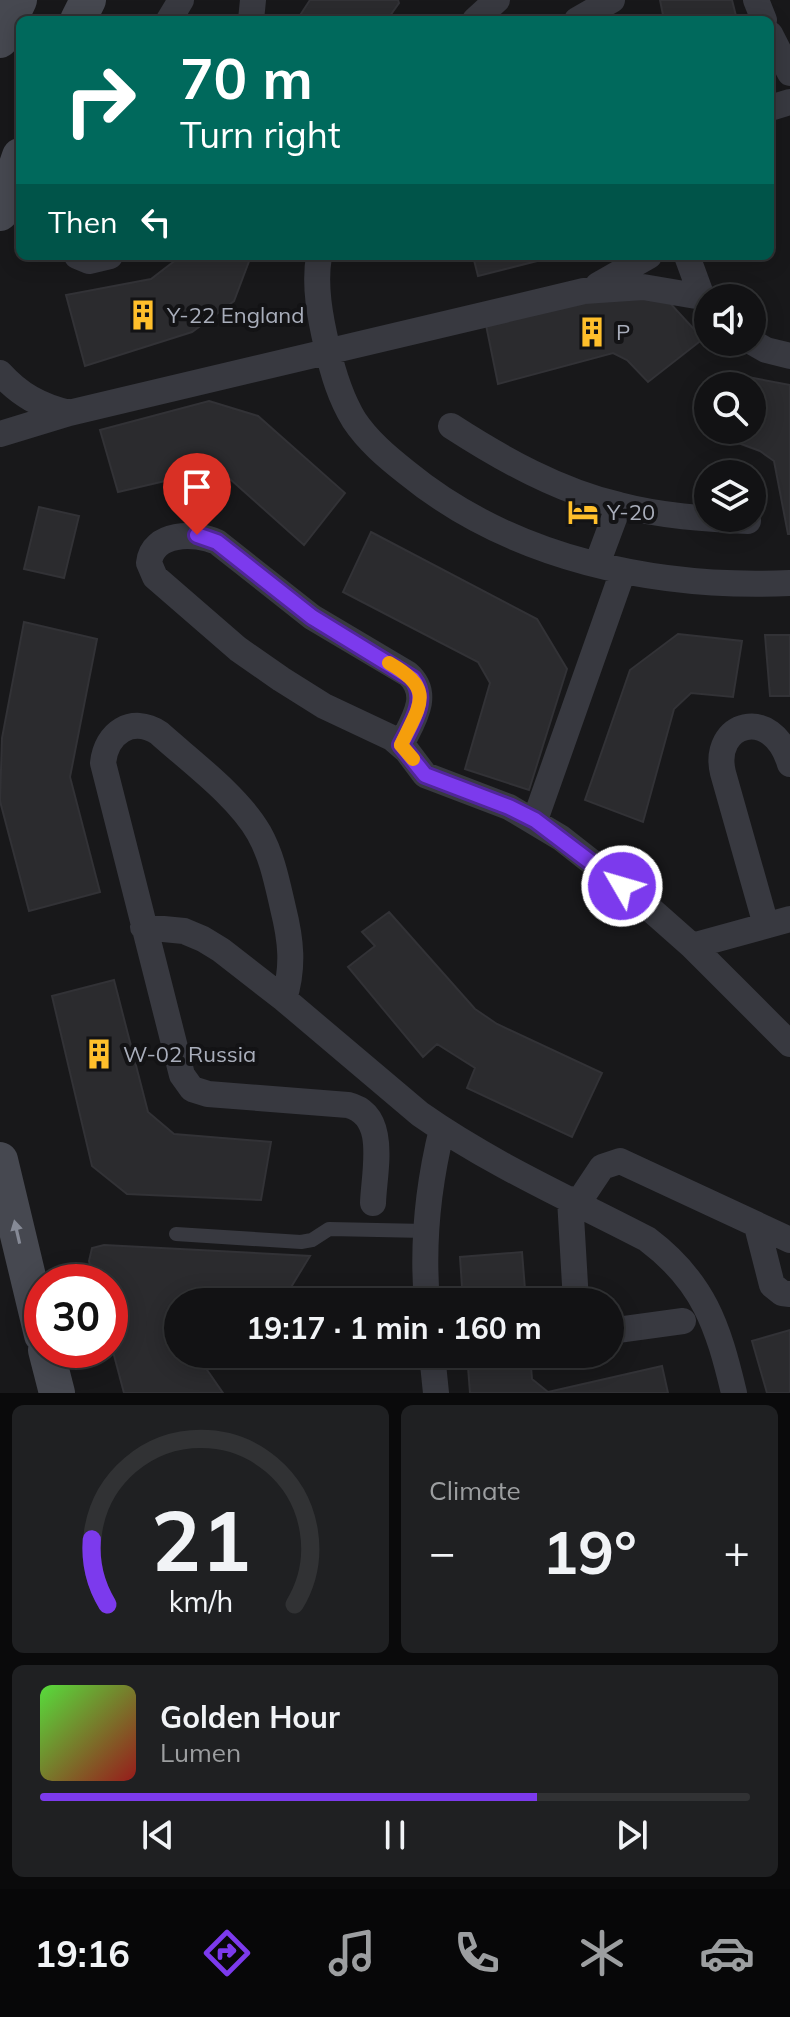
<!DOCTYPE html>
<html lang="en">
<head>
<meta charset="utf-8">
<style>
  :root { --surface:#121214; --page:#1f2022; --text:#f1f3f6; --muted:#9c9ea0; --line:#313234; --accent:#7c3aed }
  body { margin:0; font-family:Mulish,sans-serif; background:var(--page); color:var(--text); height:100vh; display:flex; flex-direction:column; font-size:30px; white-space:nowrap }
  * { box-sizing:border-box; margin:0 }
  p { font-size:26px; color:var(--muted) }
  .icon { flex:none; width:44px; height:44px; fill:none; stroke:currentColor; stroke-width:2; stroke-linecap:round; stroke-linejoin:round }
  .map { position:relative; height:1393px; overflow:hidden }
  .sheet { display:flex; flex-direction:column; gap:12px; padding:12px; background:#0a0a0b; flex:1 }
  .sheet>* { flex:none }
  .top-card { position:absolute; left:16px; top:16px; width:758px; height:244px; border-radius:12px; box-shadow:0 4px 20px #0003,0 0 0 2px var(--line); background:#00695c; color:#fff; overflow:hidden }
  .tools { position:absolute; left:694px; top:284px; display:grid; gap:16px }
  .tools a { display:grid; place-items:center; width:72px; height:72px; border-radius:50%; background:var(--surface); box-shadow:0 4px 20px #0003,0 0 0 2px var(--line); font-size:40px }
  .speed { position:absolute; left:24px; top:1264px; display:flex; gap:16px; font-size:40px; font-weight:700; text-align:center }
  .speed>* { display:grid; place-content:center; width:104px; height:104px; border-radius:50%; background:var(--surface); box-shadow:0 4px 20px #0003,0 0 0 2px var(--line); line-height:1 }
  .speed .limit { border:12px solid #d22; background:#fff; color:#111 }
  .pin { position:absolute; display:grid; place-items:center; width:68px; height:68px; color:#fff; margin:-82px -34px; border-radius:50% 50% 50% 0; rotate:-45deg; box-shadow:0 0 8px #0007 }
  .pin .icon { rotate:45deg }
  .me { position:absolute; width:88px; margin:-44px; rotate:308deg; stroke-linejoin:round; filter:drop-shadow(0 0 6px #0008) }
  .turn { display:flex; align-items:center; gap:28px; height:168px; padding:0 32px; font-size:36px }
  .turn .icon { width:104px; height:104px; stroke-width:2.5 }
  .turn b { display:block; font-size:56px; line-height:68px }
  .then { display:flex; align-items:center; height:76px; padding:0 32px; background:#0003; gap:16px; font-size:30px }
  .big { font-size:60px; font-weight:700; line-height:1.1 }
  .sheet .card { flex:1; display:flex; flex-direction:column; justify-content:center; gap:12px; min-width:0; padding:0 28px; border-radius:12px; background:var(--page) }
  .sheet .dial { align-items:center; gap:0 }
  .dial svg { height:208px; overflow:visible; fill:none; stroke:var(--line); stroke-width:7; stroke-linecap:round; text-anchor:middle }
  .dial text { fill:var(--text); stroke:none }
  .song { display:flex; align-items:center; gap:24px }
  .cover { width:96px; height:96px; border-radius:12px; background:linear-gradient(135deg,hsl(110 70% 55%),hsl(0 70% 35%)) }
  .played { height:8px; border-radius:4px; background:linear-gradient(90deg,var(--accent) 70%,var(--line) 70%) }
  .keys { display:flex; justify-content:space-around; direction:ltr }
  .heat { display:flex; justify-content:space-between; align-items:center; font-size:44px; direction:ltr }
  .sheet .tiles { flex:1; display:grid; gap:12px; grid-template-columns:1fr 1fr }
  .card:last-child { grid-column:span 2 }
  .trip { position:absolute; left:164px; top:1288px; width:460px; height:80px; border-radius:40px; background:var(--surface); box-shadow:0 4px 20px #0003,0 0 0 2px var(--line); font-weight:700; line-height:80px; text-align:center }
  .menu { display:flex; height:128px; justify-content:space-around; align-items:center; background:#070708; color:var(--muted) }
  .menu .icon { width:56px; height:56px }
  .menu .on { color:var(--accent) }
  .menu b { font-size:36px; color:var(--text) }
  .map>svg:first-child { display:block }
</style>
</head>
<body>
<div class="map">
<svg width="790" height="1393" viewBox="0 0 790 1393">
  <rect width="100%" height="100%" fill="#18181a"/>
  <!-- building -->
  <path fill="#2b2b2e" stroke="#323236" stroke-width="2" d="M310 0H398L399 3 387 20H297Z
    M660 0H732L737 20H664Z
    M181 256H251L234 301 192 332 85 366 66 295 151 279Z
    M473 256H557L478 276Z
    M630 288 670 303 703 339 648 382 627 360 613 353 498 384 486 325Z
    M748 377 790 385V534H788L774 461 760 451 733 441 735 430H752V386H746Z
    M209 401 258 416 345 493 304 545 230 479 195 474 118 492 100 430Z
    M39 507 79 516 64 578 24 569Z
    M371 532 537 619 567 669 529 790 465 769 490 683 478 662 343 592Z
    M24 622 97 639 70 777 100 892 29 911 0 801 2 738Z
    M678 634 742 641 733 697 691 693 674 709 643 822 585 800 630 670Z
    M765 635H790V696H770Z
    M389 912 475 1009 497 1024 602 1073 572 1137 467 1088 475 1068 437 1044 423 1057 348 967 375 946 362 932Z
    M114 980 148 1112 174 1134 271 1142 261 1200 127 1194 92 1166 52 996Z
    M104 1245 310 1256 282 1302H178V1354H196L223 1393H124L110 1340V1282H94L89 1261 92 1248Z
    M522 1252 526 1302H463L460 1257Z
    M790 1330V1393H767L752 1341Z
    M467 1354H530L532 1379 548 1392 662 1366 668 1393H470Z"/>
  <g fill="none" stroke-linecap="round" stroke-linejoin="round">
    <!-- lane -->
    <path stroke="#383940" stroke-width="14" d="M176 1234 301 1242 312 1240 329 1229 426 1231"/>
    <!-- street -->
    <path stroke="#383940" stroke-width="26" d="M756 0 764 20
      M169 20 181 0
      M251 20 253 0
      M475 20 497 0
      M577 20 612 0
      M770 34 790 73
      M770 108 790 102
      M77 256 89 261 110 256
      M319 256C314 286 320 317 327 347 333 373 340 397 354 420 368 441 387 457 406 472 512 559 656 589 790 583
      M687 256 702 297 708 304
      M598 285 649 256
      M752 342 766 350 790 356
      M0 373C20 395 40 406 69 413
      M451 426C502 459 559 491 619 505 661 516 705 519 748 521
      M0 434 69 413 584 291 643 287 702 297
      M597 564 619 505
      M401 745C412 722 432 695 408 674L312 617 217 542C195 532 152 532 149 563L155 577 238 649 281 679 324 706 392 738 407 751 425 775 509 807 561 838 640 900 692 946 790 1044
      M535 820 623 571
      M766 925 723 773C711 723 772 704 790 764
      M143 927 184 931 203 939 221 950 284 999 420 1114C491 1164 570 1199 647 1239 704 1282 718 1326 734 1393
      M692 946 790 919
      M284 999C294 967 291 940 283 908 277 882 272 856 259 833 238 796 190 761 159 733 132 715 106 733 103 763L182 1075 192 1089 208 1094 348 1105C389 1115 374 1171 373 1203
      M570 1199 576 1302
      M578 1203 602 1167 620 1161 790 1240
      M757 1226 772 1285 782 1293 790 1294
      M427 1302C422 1243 428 1186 442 1129
      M610 1331 683 1321
      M432 1354 436 1393"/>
    <!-- secondary -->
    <path stroke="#464850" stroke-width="36" d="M78 20 88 0
      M0 40 19 0
      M0 213 20 156
      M0 1160 42 1335
      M46 1350 57 1393"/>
  </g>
  <!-- one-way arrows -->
  <defs><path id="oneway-solid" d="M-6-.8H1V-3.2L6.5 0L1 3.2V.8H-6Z" transform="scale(2)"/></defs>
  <use fill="#868a96" href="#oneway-solid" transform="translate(17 1232) rotate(-103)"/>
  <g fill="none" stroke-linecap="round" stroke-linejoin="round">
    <!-- route casing -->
    <g stroke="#51269a" stroke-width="20">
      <path id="route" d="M197 535 217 542 312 617 413 679C429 700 411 725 401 745L425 775 509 807 535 820 622 886"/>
    </g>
    <!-- route -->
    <use href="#route" stroke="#7c3aed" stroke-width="14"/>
    <!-- slow -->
    <path stroke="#f59e0b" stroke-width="14" d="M389 663C436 690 420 704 401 745L413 759"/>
  </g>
  <!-- icons -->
  <defs>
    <g id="building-bare" transform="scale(2.4)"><path d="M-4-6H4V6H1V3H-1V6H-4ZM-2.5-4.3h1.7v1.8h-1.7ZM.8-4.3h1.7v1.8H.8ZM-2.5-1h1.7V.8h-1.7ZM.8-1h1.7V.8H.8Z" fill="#ffbf2b" stroke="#131315" stroke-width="2.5" paint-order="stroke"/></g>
    <g id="hotel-bare" transform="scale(2.4)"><path d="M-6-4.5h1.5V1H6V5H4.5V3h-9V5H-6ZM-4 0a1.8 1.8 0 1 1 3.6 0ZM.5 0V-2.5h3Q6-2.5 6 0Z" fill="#ffbf2b" stroke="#131315" stroke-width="2.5" paint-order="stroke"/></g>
  </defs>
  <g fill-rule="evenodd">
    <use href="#building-bare" x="143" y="315"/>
    <use href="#building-bare" x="592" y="332"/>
    <use href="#hotel-bare" x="583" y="512"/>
    <use href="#building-bare" x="99" y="1054"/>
  </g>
  <g text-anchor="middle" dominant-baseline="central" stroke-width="8" stroke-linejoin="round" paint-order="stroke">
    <!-- poi labels -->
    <g font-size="22" fill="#a9aebb" stroke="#131315" text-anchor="start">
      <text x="167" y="315">Y-22 England</text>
      <text x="616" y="332">P</text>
      <text x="607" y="512">Y-20</text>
      <text x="123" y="1054">W-02 Russia</text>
    </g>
  </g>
</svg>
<div class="tools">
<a><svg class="icon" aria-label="sound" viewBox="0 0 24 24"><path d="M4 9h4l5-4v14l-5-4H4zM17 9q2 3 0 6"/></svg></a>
<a><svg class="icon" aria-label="search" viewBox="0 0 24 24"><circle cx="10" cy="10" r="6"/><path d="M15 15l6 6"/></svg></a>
<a><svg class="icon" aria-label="layers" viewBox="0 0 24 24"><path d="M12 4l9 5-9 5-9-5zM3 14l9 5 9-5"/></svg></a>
</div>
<div class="speed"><div class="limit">30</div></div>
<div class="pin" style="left:197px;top:535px;background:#d93025"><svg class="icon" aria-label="arrive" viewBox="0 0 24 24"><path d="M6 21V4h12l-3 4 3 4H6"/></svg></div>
<svg class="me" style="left:622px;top:886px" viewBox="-20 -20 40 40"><circle r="17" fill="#7c3aed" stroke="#fff" stroke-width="3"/><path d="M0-11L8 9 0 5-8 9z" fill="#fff"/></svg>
<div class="trip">19:17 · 1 min · 160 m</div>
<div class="top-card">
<div class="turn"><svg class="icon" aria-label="right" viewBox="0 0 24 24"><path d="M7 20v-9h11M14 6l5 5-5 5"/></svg><div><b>70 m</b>Turn right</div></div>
<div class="then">Then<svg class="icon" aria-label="left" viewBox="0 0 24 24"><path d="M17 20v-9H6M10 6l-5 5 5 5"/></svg></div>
</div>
</div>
<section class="sheet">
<div class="tiles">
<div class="card dial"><svg viewBox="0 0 100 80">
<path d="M14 69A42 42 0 1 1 86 69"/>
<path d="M14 69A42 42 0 0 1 8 44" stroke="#7c3aed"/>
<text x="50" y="56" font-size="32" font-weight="700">21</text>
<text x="50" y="72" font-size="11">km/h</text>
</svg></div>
<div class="card"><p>Climate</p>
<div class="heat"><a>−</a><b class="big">19°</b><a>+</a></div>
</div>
<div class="card">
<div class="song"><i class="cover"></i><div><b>Golden Hour</b><p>Lumen</p></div></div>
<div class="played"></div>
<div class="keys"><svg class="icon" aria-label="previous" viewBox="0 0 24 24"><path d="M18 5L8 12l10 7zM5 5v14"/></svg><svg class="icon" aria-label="pause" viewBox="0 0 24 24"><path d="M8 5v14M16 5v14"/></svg><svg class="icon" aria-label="next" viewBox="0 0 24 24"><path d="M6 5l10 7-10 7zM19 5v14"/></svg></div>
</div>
</div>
</section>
<nav class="menu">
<b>19:16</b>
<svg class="icon on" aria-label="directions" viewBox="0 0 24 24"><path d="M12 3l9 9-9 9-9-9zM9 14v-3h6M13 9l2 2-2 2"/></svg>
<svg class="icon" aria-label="music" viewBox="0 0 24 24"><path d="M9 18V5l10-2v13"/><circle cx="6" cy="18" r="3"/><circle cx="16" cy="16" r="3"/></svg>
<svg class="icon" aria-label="phone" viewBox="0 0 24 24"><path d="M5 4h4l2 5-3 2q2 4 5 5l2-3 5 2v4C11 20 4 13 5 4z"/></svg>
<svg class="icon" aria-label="climate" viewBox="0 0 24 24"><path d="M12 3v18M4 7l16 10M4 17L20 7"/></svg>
<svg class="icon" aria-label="car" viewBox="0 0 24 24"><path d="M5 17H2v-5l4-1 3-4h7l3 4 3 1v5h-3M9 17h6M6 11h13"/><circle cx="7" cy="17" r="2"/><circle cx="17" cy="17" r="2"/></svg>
</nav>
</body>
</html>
